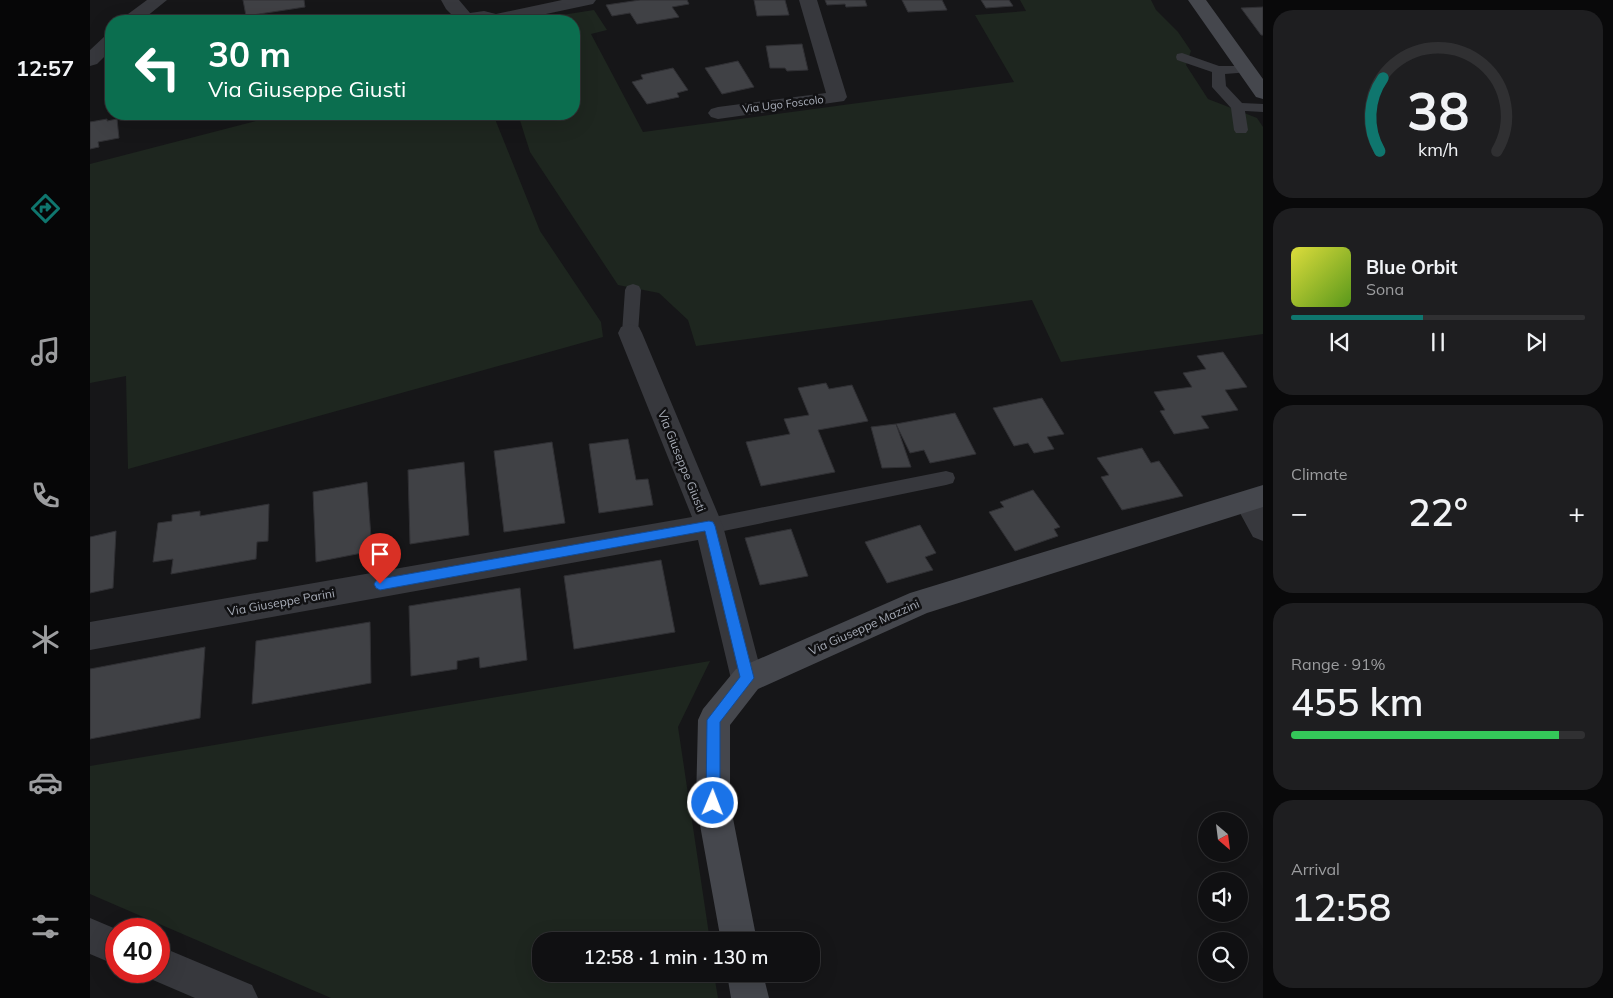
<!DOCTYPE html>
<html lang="en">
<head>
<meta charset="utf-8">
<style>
  :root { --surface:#101012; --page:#1e1e20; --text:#f1f3f6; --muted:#9c9d9f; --line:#303032; --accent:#0f766e }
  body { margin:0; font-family:Mulish,sans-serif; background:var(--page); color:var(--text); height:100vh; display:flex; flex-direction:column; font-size:19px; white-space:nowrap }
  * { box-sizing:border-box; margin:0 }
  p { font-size:16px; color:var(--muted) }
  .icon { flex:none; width:28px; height:28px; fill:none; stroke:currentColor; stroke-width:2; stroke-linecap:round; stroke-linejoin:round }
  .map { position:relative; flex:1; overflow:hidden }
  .drawer { display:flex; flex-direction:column; gap:10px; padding:10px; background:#09090a; width:350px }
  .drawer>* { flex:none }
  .top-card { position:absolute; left:15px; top:15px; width:475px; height:105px; border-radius:20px; box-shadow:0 5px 20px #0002,0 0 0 1px var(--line); background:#0b6e4f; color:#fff; overflow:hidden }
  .needle { width:32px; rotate:152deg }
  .buttons { position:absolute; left:1108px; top:812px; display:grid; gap:10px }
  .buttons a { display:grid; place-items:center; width:50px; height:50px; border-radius:50%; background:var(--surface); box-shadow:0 5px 20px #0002,0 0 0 1px var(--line); font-size:25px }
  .speed { position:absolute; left:15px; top:918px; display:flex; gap:10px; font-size:25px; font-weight:700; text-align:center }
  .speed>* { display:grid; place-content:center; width:65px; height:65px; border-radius:50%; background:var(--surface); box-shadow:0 5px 20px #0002,0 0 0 1px var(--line); line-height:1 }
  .speed .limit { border:8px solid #d22; background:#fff; color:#111 }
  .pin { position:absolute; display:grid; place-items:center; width:42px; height:42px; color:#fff; margin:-51px -21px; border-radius:50% 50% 50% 0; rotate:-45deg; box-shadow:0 0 5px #0007 }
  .pin .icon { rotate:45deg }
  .me { position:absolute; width:55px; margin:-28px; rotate:1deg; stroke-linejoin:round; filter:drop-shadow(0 0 4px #0008) }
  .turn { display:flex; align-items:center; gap:18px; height:105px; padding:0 20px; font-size:22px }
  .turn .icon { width:65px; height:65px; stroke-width:2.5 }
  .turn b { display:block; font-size:35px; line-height:42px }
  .big { font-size:38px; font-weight:600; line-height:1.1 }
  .drawer .widget { flex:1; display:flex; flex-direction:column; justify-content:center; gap:8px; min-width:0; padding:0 18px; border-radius:20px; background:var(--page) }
  .drawer .dial { align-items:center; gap:0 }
  .dial svg { height:130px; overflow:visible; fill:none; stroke:var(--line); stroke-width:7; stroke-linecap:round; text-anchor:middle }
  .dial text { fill:var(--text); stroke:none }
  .song { display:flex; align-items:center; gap:15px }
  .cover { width:60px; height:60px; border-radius:8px; background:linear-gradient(135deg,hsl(60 70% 55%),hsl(90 70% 35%)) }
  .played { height:5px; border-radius:2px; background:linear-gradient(90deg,var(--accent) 45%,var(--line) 45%) }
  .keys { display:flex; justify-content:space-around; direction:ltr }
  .heat { display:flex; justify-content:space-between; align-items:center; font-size:28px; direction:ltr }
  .charge { height:8px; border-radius:4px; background:linear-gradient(90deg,#34c759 91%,var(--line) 0) }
  .trip { position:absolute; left:442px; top:932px; width:288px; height:50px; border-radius:20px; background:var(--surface); box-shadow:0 5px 20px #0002,0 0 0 1px var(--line); font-weight:600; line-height:50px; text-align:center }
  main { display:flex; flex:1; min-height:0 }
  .tabs { display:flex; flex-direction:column; width:90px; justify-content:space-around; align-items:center; background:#060607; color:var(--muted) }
  .tabs .icon { width:35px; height:35px }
  .tabs .selected { color:var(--accent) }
  .tabs b { font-size:22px; color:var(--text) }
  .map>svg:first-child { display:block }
</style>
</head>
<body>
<main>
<nav class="tabs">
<b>12:57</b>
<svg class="icon selected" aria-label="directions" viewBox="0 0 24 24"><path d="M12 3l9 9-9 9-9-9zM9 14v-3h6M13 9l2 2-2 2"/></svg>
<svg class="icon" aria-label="music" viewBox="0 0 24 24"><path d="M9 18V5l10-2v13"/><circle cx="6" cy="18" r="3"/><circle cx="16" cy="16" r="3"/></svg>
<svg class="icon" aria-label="phone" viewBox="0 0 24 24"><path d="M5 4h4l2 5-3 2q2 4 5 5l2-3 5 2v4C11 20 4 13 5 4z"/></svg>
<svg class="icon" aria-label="climate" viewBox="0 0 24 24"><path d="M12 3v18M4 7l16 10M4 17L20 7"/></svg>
<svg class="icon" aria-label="car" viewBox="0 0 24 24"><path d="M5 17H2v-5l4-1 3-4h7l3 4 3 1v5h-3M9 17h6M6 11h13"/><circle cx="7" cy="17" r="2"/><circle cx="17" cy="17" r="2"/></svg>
<svg class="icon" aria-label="filters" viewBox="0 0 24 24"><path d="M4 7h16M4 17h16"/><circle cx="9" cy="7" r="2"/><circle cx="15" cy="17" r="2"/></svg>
</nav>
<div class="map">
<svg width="1173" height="998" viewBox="0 0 1173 998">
  <rect width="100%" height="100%" fill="#161618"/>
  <!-- green -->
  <path fill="#1e261f" d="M930 0H1061L1066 10 1088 32 1101 51 1096 65 1118 99 1167 118 1173 127V334L971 362 942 300 606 346 598 320 569 293 528 285 440 152 428 114H484V21H433L504 10 517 30 501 34 553 132 924 82 885 15 936 11Z
    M193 114H209L211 117 223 114H403L450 231 511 322 513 337 38 469 36 376 0 383V164Z
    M620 661 588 727 620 941H451V974H624L628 998H241L0 894V766Z"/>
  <!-- building -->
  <path fill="#404145" stroke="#303034" d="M153 0H214L215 7 156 16Z
    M550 0H597L599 4 582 7 589 17 547 24 540 13 522 16 516 5Z
    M664 0H695L699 15 667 16Z
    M735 0H775L777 6 756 7 755 4 737 5Z
    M812 0H852L857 10 818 12Z
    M891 0H919L923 6 896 8Z
    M1173 7V35H1171L1151 8Z
    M712 44 718 70 697 71 695 68H680L676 46Z
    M648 61 664 87 632 94 615 68Z
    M583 68 598 90 587 93 589 97 557 104 542 82 553 79 551 75Z
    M17 119V121L27 119 29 138 8 142 9 147 0 149V122Z
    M1133 352 1157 387 1135 390 1148 410 1111 416 1119 428 1084 434 1070 411 1075 410 1064 392 1102 387 1093 373 1116 369 1107 356Z
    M736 383 739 389 762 385 778 421 728 430 745 472 671 486 656 442 700 434 694 419 719 415 708 388Z
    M952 398 974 434 957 437 964 449 944 453 938 443 924 446 903 408Z
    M865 413 886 454 840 463 834 450 820 453 806 424Z
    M806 424 821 467 792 468 781 427Z
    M538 439 546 480 558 479 563 505 509 513 499 444Z
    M462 442 475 523 414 532 404 451Z
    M1052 448 1061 463 1069 461 1093 496 1032 510 1011 477 1019 475 1007 458Z
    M374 462 379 535 320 544 318 470Z
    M277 482 282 551 226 562 223 492Z
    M943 490 970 527 964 529 968 536 925 551 899 512 914 507 910 502Z
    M179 504 178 541 167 542 166 559 81 574 83 559 63 562 68 523 82 521V515L110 511V516Z
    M830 525 846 553 835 557 843 570 797 583 775 542Z
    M701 529 718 576 670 585 655 538Z
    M26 531 23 588 0 593V537Z
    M571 560 585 632 484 649 474 576Z
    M430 588 437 660 390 668 389 657 367 661V669L321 676 319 606Z
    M280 622 281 683 162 704 166 641Z
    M115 647 110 718 0 739V669Z"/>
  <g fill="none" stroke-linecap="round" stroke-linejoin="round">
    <!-- lane -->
    <path fill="#37383d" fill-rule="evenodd" d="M1092 53 1129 66H1160L1161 69 1160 72 1135 74 1136 86 1152 103 1173 104V112L1155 111 1158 130 1156 133H1146L1144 130 1141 108 1122 87V72L1087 60 1086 57 1087 54Z
      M543 284 549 286 551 290 548 333 546 337 540 339 534 337 532 333 535 290 537 286Z
      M856 471 863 473 865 478 863 483 856 485 619 534 612 532 609 526 612 520 619 518Z"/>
    <!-- street -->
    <path fill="#37383d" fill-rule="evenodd" d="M57 0H77L51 21H31L34 17Z
      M351 0H369L380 13 394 11 406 14 472 0H506L503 4 423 21H368L356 9Z
      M709 0H727L757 97 754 101 628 119 621 117 618 113 621 109 628 107 736 93Z
      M21 34V50L7 64 0 66V50L15 36Z
      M540 324 549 327 552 333 633 526 673 679 668 689 657 693 646 689 641 679 608 540 0 650V622L602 517 528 333 531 327Z
      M1158 491 1168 494 1173 503V541L1163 537 1144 502 1148 494Z
      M0 918 26 929V965L0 954Z
      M69 946 162 985 168 998H105L56 977 54 971H69Z"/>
    <!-- secondary -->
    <path fill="#45474d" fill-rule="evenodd" d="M1098 0H1116L1173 79V99L1166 97Z
      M1173 485V507L837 613 668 689 640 725V803L667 941H631L606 803 608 720 613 709 646 669 820 593Z
      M637 974H673L679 998H641Z"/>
  </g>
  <!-- route -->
  <path fill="#1a73e8" stroke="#114b97" d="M619 521 623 522 625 526 664 678 630 722V803L628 808 623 810 618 808 616 803 617 720 650 677 615 531 290 590 286 588 284 584 286 581 290 579Z"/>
  <g text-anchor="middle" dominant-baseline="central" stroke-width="5" stroke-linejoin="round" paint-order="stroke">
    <!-- far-street labels -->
    <g font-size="11" fill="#a8adb8" stroke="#111113">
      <text transform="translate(693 104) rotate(-7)">Via Ugo Foscolo</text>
    </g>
    <!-- street labels -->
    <g font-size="12" fill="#a8adb8" stroke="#111113">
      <text transform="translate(592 461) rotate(68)">Via Giuseppe Giusti</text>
      <text transform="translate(191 602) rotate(-10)">Via Giuseppe Parini</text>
      <text transform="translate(774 627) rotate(-24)">Via Giuseppe Mazzini</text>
    </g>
  </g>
</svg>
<div class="buttons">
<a><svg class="needle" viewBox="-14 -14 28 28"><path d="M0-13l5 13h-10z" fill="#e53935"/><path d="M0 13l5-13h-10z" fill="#9c9d9f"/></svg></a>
<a><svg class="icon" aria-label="sound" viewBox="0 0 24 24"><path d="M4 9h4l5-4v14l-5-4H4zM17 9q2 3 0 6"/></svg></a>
<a><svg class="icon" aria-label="search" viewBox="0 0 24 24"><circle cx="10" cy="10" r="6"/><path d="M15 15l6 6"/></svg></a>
</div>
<div class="speed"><div class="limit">40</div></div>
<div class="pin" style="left:290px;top:584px;background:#d93025"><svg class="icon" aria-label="arrive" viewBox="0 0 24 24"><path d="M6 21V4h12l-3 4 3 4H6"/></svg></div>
<svg class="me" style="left:623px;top:803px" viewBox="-20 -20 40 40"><circle r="17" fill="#1a73e8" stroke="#fff" stroke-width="3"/><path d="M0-11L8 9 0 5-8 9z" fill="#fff"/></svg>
<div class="trip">12:58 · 1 min · 130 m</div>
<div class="top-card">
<div class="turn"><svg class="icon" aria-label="left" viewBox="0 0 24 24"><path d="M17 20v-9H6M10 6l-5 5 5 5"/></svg><div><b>30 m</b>Via Giuseppe Giusti</div></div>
</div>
</div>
<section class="drawer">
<div class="widget dial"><svg viewBox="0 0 100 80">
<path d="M14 69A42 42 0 1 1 86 69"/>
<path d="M14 69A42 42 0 0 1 16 24" stroke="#0f766e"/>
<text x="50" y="56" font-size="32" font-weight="700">38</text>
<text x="50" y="72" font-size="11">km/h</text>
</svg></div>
<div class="widget">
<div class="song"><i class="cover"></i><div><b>Blue Orbit</b><p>Sona</p></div></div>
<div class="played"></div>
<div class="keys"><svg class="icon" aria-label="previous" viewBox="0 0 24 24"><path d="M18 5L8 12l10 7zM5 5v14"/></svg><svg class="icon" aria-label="pause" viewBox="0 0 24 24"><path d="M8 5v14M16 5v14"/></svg><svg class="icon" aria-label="next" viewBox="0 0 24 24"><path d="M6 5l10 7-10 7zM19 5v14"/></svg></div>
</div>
<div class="widget"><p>Climate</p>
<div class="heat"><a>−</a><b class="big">22°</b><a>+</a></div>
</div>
<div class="widget"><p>Range · 91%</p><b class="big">455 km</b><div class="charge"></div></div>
<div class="widget"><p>Arrival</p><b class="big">12:58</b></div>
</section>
</main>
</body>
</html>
